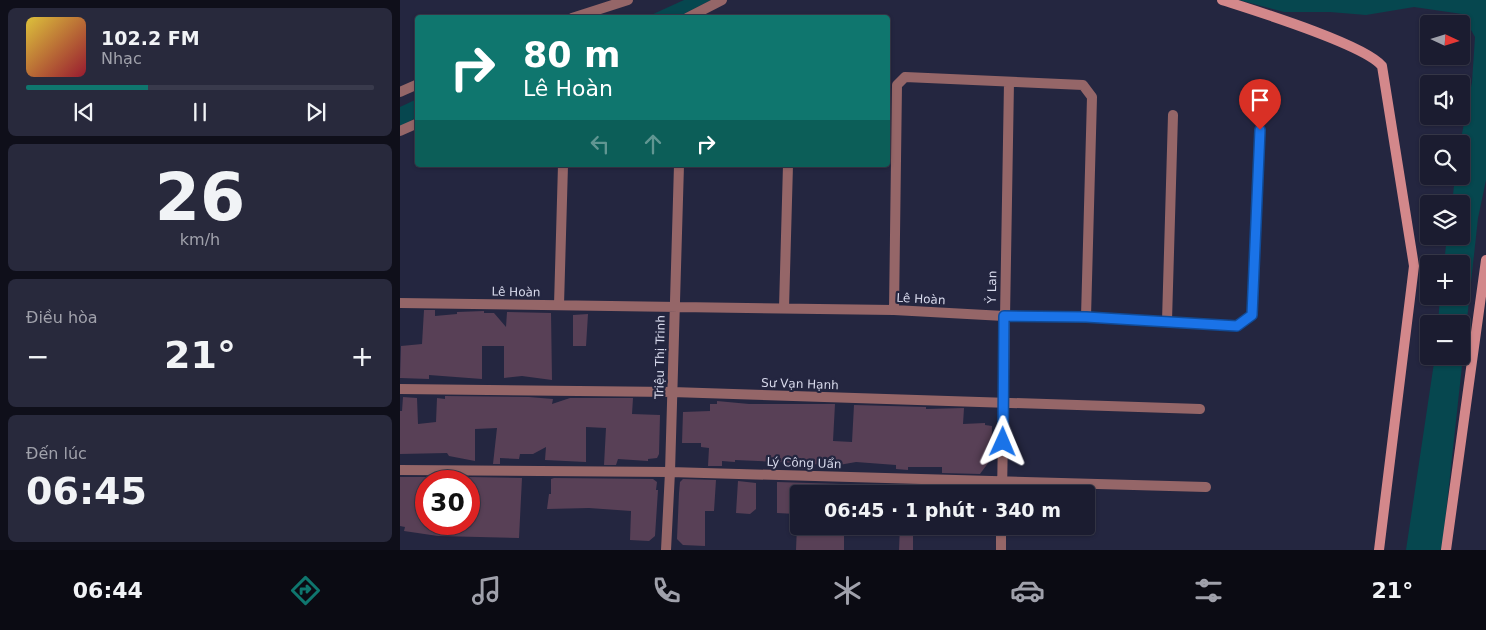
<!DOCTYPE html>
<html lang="vi">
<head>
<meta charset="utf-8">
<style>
  :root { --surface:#1b1c30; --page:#28293c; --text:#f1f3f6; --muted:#a0a1ab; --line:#393a4c; --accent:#0f766e }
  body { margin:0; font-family:"DejaVu Sans",sans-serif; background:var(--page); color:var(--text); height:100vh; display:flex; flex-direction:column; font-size:19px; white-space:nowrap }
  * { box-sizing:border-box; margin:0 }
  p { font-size:16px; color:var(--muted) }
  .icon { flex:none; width:28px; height:28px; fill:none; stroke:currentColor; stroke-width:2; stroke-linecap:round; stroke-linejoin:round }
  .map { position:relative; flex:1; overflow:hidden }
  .panel { display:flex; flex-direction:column; gap:8px; padding:8px; background:#0f0f1a; width:400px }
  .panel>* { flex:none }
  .banner { position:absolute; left:15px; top:15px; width:475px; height:152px; border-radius:5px; box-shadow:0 1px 4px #0004,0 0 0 1px var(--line); background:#0f766e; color:#fff; overflow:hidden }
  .needle { width:32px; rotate:94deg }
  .tools { position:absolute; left:1020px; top:15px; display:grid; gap:10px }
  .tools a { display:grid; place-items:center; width:50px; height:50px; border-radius:5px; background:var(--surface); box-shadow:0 1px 4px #0004,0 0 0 1px var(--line); font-size:25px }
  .speed { position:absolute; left:15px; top:470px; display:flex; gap:10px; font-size:25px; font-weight:700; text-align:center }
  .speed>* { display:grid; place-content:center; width:65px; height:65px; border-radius:50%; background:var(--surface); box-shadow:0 1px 4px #0004,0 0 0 1px var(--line); line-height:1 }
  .speed .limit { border:8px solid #d22; background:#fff; color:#111 }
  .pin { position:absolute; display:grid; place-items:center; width:42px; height:42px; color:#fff; margin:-51px -21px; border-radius:50% 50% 50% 0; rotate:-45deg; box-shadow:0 0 5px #0007 }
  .pin .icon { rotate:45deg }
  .me { position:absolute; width:55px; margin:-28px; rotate:1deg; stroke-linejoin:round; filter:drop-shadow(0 0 4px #0008) }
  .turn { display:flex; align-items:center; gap:18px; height:105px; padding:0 25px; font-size:22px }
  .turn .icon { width:65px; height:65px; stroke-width:2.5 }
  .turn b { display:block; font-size:35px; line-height:42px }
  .lanes { display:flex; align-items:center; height:48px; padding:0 25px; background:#0003; justify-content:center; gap:25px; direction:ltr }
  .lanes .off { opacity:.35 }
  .big { font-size:38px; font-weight:600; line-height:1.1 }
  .panel .card { flex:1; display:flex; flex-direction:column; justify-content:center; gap:8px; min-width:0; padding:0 18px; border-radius:8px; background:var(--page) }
  .panel .dial { align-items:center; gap:0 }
  .dial b { font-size:65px; line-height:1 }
  .song { display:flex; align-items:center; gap:15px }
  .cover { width:60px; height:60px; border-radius:8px; background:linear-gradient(135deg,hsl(50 70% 55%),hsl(350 70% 35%)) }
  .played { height:5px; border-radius:2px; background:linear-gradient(90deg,var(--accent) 35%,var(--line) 35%) }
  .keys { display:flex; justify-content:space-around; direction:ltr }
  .heat { display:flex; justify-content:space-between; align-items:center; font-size:28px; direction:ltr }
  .trip { position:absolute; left:390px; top:485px; width:305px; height:50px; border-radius:5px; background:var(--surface); box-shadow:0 1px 4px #0004,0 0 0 1px var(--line); font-weight:600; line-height:50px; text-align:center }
  .menu { display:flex; height:80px; justify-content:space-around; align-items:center; background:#0b0b13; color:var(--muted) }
  .menu .icon { width:35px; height:35px }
  .menu .selected { color:var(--accent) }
  .menu b { font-size:22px; color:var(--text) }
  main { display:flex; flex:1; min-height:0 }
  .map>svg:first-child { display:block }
</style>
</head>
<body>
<main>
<section class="panel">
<div class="card">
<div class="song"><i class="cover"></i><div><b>102.2 FM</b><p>Nhạc</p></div></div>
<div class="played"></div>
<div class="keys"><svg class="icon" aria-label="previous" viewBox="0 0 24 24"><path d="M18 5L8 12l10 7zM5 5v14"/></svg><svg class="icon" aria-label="pause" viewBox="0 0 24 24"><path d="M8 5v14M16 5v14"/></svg><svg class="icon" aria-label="next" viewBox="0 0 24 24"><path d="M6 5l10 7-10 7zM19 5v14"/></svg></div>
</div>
<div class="card dial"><b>26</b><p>km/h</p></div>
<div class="card"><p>Điều hòa</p>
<div class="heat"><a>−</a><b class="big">21°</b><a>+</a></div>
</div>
<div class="card"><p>Đến lúc</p><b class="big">06:45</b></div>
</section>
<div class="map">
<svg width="1086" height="550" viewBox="0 0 1086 550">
  <rect width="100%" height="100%" fill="#242640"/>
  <!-- water -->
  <path fill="#06474f" d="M284 0H311L278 17 237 18 251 15Z
    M839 0H1086V180L1078 218 1042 550H1006L1035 356H1061V324H1038L1040 296H1061V264H1044L1047 236H1061V204H1052L1055 176H1061L1060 144 1072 82 1075 37 1062 14 1014 7 966 15 930 12H884Z
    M17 99V117L0 127V107Z"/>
  <!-- building -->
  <path fill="#584056" d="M24 310H35V316L57 314V312L84 311V313H94L106 327 107 312 151 313 152 380 122 376 104 378V346H82V379L29 375V379L0 378 1 346 22 344Z
    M188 314 186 346H173V315Z
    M45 396 129 397 153 399 152 404 170 398H233L232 414 260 415 259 454 257 458 248 459V461L218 459 216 465H204L206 428 186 427V462L145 460 146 447 133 454H120L119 459 100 458V464H93L97 428 75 429V461L49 456 47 453 0 454V411H2L3 397 17 398 18 424 36 422 37 398 45 399Z
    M317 401 349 404H435L433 441 452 442 454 405 526 407V409L564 408 563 424 585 423V425L592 426 591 459 580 474 542 473V467H508V470L496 469V465L456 462 439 465 407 464 413 469H399V463L335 460V462L322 461V466H308L309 448 301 447V443H282L283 412 310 411V404H317Z
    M0 477H32V481H26V524H69V477L122 478 119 538 38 536 4 531 5 527 0 526Z
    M154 478 253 479 257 482 256 490H258L255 536 249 541 230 540 231 511 189 508 147 509 149 494H151V479Z
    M283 479 316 480 314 511H305V546L283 545 277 539 279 493 280 482Z
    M338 481 356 483V509L350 514 336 513Z
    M377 482 474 485 481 487V494H398L396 514 377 513Z
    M534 486 585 488 590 494H534Z
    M397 526H444V550H396Z
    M500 526H513V550H499Z"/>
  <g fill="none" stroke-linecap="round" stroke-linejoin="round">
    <!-- street -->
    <path stroke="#956668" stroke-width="10" d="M172 18 228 0
      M287 18 322 0
      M0 92 18 84
      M0 131 18 123
      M0 303 494 310 604 316 686 317 837 326 852 315 860 130
      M159 305 163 165
      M384 308 388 165
      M494 310 497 85 505 77 683 85 692 97 686 317
      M767 321 773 115
      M0 389 272 392 800 409
      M0 470 270 472 806 487
      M602 494 609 82
      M266 550 270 472 279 165
      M601 550V526"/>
    <!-- secondary -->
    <path stroke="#d3888b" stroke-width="10" d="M822 0C853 10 964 44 982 66L1014 266 979 550
      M1046 550 1086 260"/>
  </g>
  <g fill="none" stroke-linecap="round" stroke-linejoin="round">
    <!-- route casing -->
    <g stroke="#114b97" stroke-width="12">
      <path id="route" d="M603 442 604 316 686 317 837 326 852 315 860 130"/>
    </g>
    <!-- route -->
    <use href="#route" stroke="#1a73e8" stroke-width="9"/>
  </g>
  <g text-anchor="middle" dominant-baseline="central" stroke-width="4.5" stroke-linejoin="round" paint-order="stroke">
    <!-- street labels -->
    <g font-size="12" fill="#d8daec" stroke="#242640">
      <text transform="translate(592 287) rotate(-89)">Ỷ Lan</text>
      <text transform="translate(116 292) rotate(1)">Lê Hoàn</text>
      <text transform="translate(521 299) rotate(3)">Lê Hoàn</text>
      <text transform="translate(260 357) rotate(-89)">Triệu Thị Trinh</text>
      <text transform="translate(400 384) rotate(2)">Sư Vạn Hạnh</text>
      <text transform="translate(404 463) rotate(2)">Lý Công Uẩn</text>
    </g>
  </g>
</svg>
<div class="tools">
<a><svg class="needle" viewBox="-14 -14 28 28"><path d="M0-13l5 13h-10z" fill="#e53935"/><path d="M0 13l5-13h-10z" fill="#a0a1ab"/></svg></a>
<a><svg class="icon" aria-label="sound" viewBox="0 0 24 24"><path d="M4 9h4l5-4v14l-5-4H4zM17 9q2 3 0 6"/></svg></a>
<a><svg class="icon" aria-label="search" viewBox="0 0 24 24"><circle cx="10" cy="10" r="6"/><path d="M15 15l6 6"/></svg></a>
<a><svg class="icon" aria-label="layers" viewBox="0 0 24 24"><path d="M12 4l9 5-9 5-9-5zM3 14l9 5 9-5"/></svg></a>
<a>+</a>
<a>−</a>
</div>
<div class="speed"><div class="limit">30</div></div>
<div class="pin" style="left:860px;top:130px;background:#d93025"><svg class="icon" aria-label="arrive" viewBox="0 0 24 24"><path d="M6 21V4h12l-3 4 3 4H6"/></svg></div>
<svg class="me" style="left:603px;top:442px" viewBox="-20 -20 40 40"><path d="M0-17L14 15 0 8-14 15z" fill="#1a73e8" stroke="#fff" stroke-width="4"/></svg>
<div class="trip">06:45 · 1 phút · 340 m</div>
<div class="banner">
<div class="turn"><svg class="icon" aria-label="right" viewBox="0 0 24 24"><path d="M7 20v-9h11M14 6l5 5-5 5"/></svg><div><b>80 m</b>Lê Hoàn</div></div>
<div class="lanes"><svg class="icon off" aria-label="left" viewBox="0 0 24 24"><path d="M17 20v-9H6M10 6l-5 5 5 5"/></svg><svg class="icon off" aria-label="ahead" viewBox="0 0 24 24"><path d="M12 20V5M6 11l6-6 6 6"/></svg><svg class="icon" aria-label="right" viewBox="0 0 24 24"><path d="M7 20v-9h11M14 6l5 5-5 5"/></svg></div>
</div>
</div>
</main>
<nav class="menu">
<b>06:44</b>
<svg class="icon selected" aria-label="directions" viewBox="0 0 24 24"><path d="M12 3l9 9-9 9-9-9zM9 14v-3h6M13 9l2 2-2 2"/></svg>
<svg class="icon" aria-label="music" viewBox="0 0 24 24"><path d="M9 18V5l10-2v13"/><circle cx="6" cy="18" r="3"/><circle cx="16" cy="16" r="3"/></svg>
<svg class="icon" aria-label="phone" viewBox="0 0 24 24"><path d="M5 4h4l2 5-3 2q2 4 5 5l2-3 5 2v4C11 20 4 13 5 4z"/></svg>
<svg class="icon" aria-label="climate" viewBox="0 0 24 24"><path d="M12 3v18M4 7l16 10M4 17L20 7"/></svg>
<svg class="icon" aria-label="car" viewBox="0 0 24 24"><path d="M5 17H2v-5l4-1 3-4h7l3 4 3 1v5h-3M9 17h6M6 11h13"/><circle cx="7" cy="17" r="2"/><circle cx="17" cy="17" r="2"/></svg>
<svg class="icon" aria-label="filters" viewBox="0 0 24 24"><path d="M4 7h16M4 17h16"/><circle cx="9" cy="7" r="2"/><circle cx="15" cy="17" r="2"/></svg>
<b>21°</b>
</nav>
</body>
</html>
